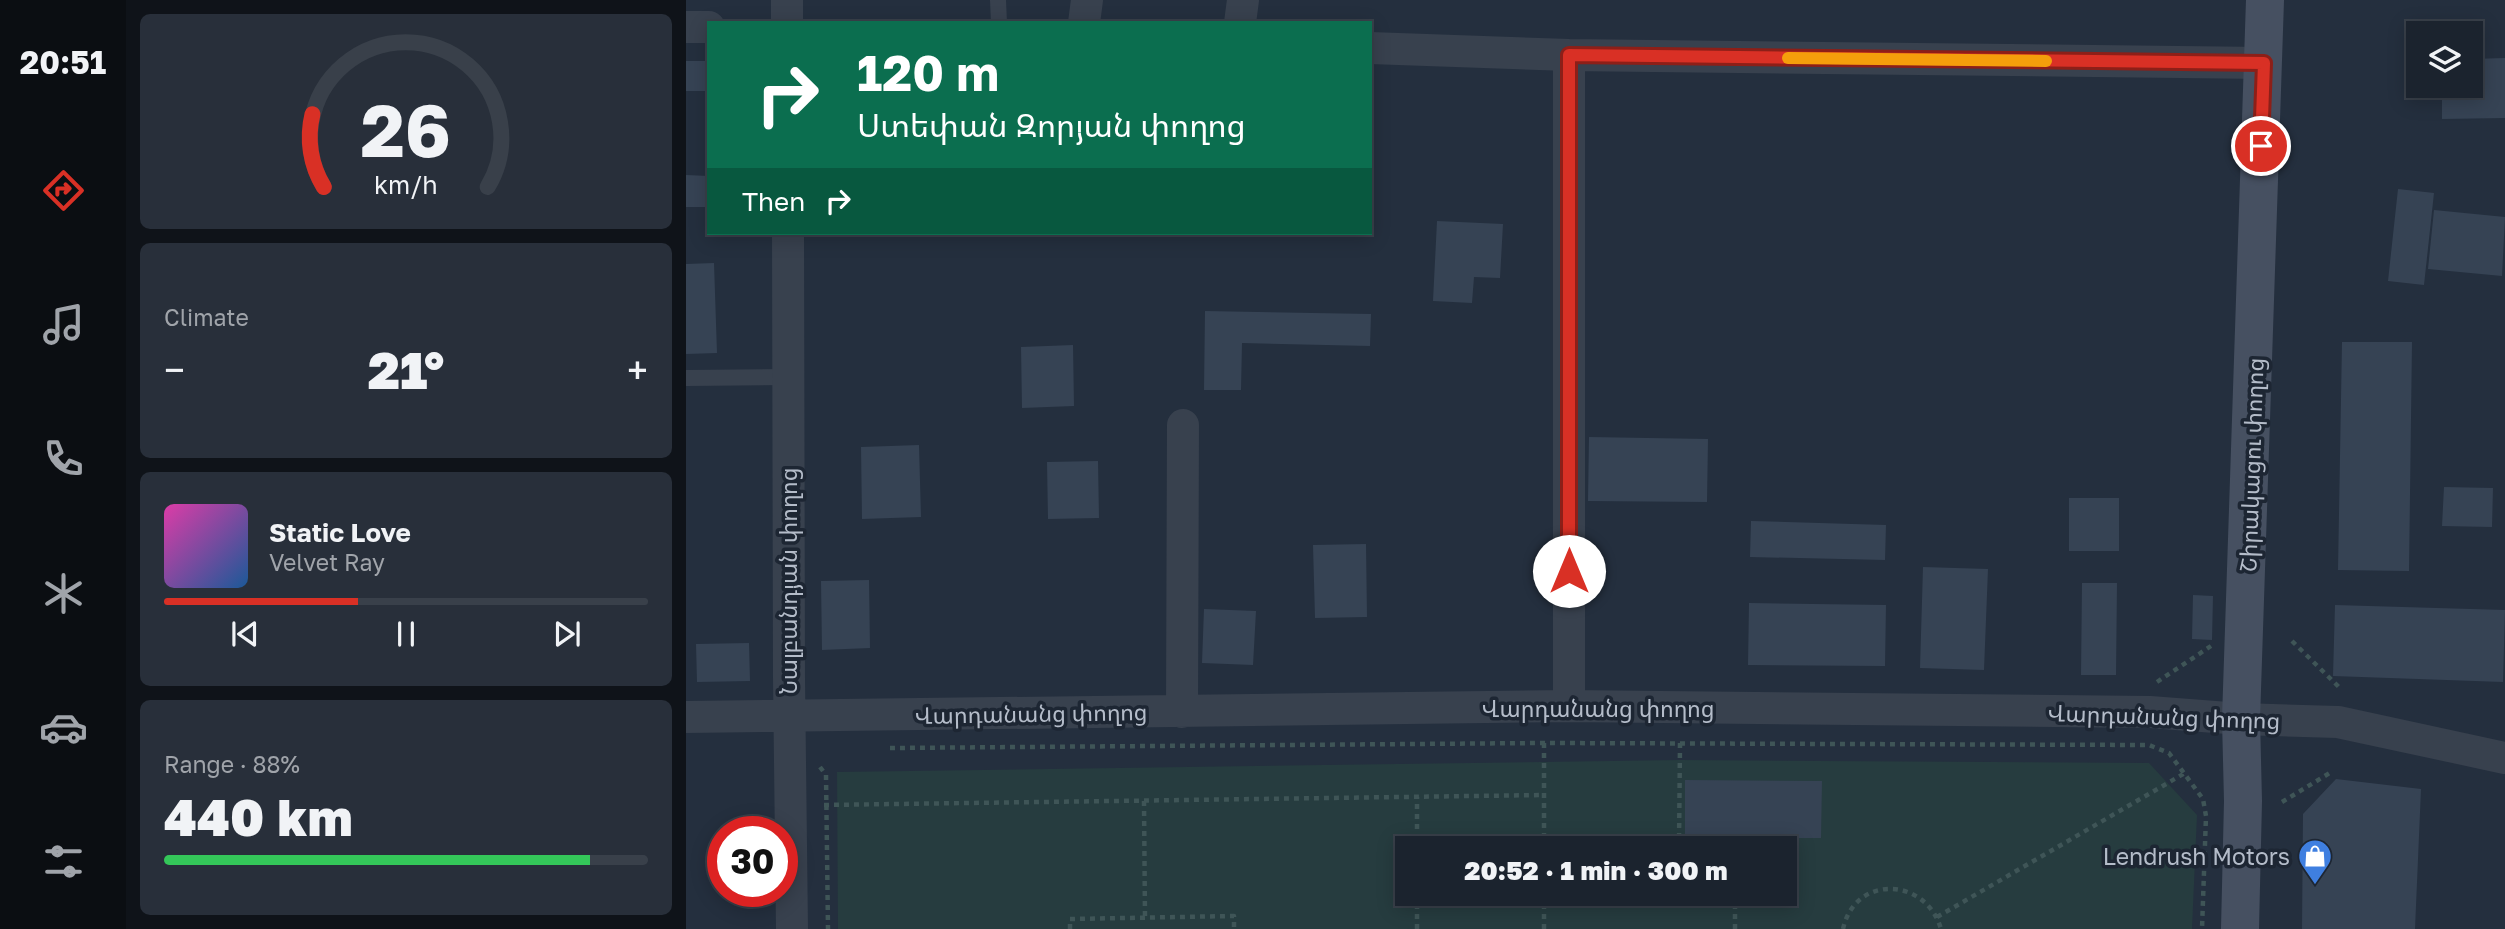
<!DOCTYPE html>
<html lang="en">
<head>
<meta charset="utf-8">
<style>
  :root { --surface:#1b232e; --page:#282f3a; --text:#f1f3f6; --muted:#a0a4aa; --line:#39404a; --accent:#d93025 }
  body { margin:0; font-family:"Golos Text","Noto Sans Armenian",sans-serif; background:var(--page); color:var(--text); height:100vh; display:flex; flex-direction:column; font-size:26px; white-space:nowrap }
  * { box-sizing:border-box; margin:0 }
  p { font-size:23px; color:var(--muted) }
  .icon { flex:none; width:38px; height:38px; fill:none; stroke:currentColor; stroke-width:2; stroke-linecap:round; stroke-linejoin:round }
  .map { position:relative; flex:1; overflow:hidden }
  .drawer { display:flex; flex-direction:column; gap:14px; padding:14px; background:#0f1319; width:560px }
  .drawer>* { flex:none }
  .hud { position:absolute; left:21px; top:21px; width:665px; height:214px; border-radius:0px; box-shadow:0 4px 18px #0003,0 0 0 2px var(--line); background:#0b6e4f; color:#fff; overflow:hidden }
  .fabs { position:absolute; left:1720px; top:21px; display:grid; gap:14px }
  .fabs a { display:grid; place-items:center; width:77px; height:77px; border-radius:0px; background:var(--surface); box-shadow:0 4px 18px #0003,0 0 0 2px var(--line); font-size:35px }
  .speed { position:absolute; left:21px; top:816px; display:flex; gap:14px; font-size:35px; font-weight:700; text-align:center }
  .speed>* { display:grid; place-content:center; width:91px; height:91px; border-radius:50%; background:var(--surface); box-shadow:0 4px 18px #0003,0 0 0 2px var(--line); line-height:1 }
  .speed .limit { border:10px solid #d22; background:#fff; color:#111 }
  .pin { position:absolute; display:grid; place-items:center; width:60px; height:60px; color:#fff; margin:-30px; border:4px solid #fff; border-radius:50%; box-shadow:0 2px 7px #0007 }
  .me { position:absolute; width:77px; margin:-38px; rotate:0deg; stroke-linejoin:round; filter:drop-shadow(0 0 5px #0008) }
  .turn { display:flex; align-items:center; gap:24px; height:147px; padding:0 35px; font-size:32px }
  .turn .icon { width:91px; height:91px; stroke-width:2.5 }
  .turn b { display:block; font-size:49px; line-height:60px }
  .then { display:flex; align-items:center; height:66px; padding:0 35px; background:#0003; gap:14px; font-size:26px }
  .big { font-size:52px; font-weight:800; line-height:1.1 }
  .drawer .card { flex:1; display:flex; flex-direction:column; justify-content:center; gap:10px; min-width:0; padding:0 24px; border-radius:10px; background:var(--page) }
  .drawer .dial { align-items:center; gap:0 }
  .dial svg { height:182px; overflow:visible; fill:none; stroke:var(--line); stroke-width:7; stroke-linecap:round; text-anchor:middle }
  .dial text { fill:var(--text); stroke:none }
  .song { display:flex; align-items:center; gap:21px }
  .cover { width:84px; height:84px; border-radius:10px; background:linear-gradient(135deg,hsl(320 70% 55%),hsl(210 70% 35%)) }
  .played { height:7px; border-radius:4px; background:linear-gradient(90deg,var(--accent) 40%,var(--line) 40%) }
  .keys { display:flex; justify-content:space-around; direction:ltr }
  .heat { display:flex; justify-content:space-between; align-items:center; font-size:38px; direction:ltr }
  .charge { height:10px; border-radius:5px; background:linear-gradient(90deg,#34c759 88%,var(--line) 0) }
  .trip { position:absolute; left:709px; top:836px; width:402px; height:70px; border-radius:0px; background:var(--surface); box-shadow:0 4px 18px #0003,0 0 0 2px var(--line); font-weight:800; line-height:70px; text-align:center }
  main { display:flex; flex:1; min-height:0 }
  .tab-bar { display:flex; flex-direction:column; width:126px; justify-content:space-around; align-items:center; background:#0b0e12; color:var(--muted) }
  .tab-bar .icon { width:49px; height:49px }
  .tab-bar .current { color:var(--accent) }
  .tab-bar b { font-size:32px; color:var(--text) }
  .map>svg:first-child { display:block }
</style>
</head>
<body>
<main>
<nav class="tab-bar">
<b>20:51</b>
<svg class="icon current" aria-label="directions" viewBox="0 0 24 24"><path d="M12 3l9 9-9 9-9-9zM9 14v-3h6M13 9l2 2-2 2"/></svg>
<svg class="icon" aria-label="music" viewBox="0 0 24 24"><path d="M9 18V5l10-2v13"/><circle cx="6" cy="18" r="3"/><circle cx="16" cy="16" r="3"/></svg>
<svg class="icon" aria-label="phone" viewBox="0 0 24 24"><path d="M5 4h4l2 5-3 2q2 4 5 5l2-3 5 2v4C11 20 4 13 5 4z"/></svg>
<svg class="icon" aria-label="climate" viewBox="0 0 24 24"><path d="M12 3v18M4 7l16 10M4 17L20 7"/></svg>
<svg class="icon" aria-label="car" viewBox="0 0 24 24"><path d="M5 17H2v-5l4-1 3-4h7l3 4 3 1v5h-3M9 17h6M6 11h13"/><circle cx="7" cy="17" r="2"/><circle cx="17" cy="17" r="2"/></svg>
<svg class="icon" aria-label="filters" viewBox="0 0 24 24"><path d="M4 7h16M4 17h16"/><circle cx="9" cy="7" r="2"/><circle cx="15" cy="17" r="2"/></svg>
</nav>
<section class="drawer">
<div class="card dial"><svg viewBox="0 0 100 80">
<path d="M14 69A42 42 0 1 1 86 69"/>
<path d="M14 69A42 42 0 0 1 9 37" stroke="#d93025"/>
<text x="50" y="56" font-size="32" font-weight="700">26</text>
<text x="50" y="72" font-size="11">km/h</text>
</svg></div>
<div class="card"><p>Climate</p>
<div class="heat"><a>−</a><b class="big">21°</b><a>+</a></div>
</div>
<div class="card">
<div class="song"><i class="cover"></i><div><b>Static Love</b><p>Velvet Ray</p></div></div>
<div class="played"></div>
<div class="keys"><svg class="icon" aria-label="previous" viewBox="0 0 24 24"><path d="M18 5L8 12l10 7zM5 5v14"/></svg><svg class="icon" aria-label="pause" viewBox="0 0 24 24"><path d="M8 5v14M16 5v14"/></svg><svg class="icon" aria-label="next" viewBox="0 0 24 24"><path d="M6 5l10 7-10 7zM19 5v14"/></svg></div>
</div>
<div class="card"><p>Range · 88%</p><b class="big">440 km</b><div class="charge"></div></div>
</section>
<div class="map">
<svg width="1819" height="929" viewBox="0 0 1819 929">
  <rect width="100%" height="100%" fill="#242f3e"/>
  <!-- green -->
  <path fill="#263c3f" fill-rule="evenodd" d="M994 760 1463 763 1511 815 1506 929H152L151 772ZM721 849H1099V894H721Z"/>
  <!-- building -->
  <path fill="#364354" d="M1819 58V118L1756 119V86H1785V59Z
    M0 61H23V91H0Z
    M0 175 23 176V207H0Z
    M1712 189 1748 193 1738 285 1702 281Z
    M1748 210 1819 217 1816 276 1742 269Z
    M751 221 817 224 814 278 788 277 786 303 747 301Z
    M28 263 31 353 0 354V264Z
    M519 311 685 314 684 346 556 343 555 390H518Z
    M1656 342H1726L1723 571 1652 570Z
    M387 345 388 406 336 408 335 347Z
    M903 437 1022 439 1021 502 902 501Z
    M233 445 235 517 176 519 175 447Z
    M412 461 413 518 362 519 361 462Z
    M1758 487 1807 488 1806 527 1756 526Z
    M1383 498H1433V551H1383Z
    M1065 521 1200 525 1199 560 1064 557Z
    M680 544 681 617 629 618 627 545Z
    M1237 567 1302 569 1298 670 1234 668Z
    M183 580 184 648 136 650 135 581Z
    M1396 583H1431L1430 675H1395Z
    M1507 595 1527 596 1526 640 1506 639Z
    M1063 603 1200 605 1199 666 1062 665Z
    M1649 605 1819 610 1817 682 1647 676Z
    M518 609 570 611 567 665 516 663Z
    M63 643 64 681 11 682 10 644Z
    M1650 779 1735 789 1729 929H1616L1617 814Z
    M999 780 1136 781 1135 838H999Z"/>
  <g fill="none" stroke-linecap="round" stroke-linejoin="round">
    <!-- path -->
    <path stroke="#3f5557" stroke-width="4.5" stroke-dasharray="5 5" stroke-linecap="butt" d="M1606 641 1655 689
      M1471 682 1525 646
      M858 743V849
      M994 743 993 845H1050V849
      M204 748 858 743 1463 745 1483 753 1517 799 1520 816 1516 929
      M134 767 140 775 142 929
      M458 801 459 918
      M1596 802 1647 771
      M138 805 858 795
      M731 849V797
      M858 894V929
      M1251 917 1499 773
      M384 929V919L548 916V929
      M731 929V894
      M1049 929V894
      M1157 929C1169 874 1240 877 1255 929"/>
    <!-- lane -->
    <path stroke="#38414e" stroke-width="16" d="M312 0 313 23
      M0 378 102 377"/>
    <!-- street -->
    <path stroke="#38414e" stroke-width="32" d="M101 0V23
      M398 23 401 0
      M554 23 557 0
      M0 27H23
      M684 48 883 55 1578 63
      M102 233 103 678 106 929
      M883 706V55
      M496 712 497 425
      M0 717 883 706 1464 712 1555 719 1652 722 1819 758"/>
    <!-- secondary -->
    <path stroke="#465061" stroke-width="38" d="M1554 929 1557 801 1555 719 1579 0"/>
  </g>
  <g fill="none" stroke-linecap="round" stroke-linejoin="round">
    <!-- route casing -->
    <g stroke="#8d1f18" stroke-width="18">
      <path id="route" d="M883 571V55L1578 63 1575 146"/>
    </g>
    <!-- route -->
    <use href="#route" stroke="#d93025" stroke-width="12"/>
    <!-- slow -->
    <path stroke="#f59e0b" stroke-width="12" d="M1102 58 1360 61"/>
  </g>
  <!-- icons -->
  <defs>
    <g id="shop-pin" transform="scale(1.75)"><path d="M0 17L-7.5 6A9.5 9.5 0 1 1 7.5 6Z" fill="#3f7fe0" stroke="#1d2633"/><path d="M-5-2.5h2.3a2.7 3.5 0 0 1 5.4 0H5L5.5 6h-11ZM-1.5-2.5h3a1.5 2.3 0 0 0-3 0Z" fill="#fff"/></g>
  </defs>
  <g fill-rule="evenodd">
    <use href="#shop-pin" x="1629" y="856"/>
  </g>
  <g text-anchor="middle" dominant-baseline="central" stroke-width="7" stroke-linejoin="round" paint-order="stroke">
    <!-- street labels -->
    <g font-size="23" fill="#b4bcc9" stroke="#1d2633">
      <text transform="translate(1565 465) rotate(-88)">Շիրակացու փողոց</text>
      <text transform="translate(102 581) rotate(-90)">Նալբանդյան փողոց</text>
      <text x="912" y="708">Վարդանանց փողոց</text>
      <text transform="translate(345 713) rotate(-1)">Վարդանանց փողոց</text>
      <text transform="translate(1478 716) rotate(2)">Վարդանանց փողոց</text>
    </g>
    <!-- poi labels -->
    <g font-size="23" fill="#b4bcc9" stroke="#1d2633" text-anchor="end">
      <text x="1604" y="856">Lendrush Motors</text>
    </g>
  </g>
</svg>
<div class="fabs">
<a><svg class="icon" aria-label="layers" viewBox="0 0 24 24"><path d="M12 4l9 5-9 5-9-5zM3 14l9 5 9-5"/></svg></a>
</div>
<div class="speed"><div class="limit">30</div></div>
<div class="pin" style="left:1575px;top:146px;background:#d93025"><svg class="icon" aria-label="arrive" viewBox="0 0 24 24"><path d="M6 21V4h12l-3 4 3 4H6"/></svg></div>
<svg class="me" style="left:883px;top:571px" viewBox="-20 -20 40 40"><circle r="19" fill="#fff"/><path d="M0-13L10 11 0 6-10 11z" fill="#d93025"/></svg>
<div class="trip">20:52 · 1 min · 300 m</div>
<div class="hud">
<div class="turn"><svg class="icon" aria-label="right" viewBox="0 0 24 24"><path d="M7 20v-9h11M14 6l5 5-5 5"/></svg><div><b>120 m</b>Ստեփան Զորյան փողոց</div></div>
<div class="then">Then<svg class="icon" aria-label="right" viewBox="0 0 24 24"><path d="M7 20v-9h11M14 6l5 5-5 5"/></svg></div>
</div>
</div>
</main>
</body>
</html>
